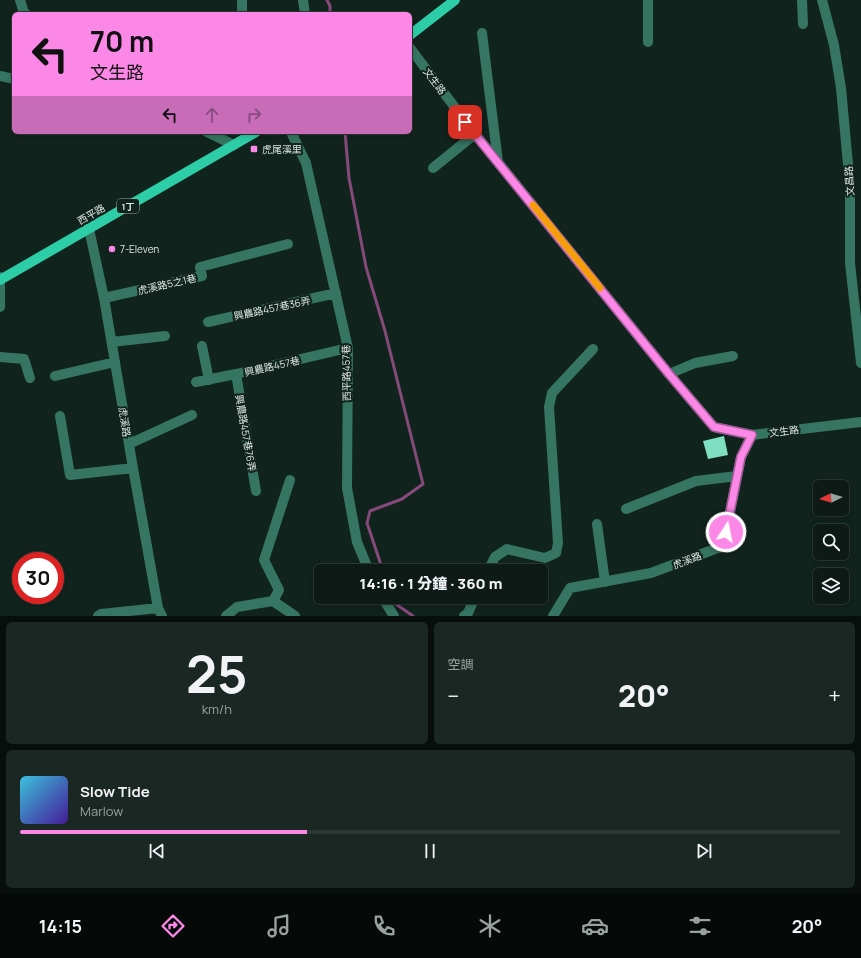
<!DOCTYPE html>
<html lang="zh-TW">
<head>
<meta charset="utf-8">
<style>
  :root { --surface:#0d1a16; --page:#1b2723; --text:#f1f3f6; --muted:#9aa1a1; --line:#2d3835; --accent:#fb87e6 }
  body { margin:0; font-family:Manrope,"Noto Sans TC",sans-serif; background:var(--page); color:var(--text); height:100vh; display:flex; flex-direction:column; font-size:15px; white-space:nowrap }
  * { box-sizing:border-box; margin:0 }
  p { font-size:13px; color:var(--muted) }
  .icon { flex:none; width:22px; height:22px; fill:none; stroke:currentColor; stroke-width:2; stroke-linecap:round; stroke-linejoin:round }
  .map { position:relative; height:616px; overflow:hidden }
  .details { display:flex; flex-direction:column; gap:6px; padding:6px; background:#070e0c; flex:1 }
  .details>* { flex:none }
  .hud { position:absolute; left:12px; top:12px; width:400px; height:122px; border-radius:6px; box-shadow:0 2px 6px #0003,0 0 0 1px var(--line); background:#fb87e6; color:#111; overflow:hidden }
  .needle { width:26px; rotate:265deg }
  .fabs { position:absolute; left:813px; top:480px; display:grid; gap:8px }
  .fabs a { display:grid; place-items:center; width:36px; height:36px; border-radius:6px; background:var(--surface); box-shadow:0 2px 6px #0003,0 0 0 1px var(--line); font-size:20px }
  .speed { position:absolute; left:12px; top:552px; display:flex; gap:8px; font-size:20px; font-weight:700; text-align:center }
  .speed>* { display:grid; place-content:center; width:52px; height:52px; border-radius:50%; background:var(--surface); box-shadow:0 2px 6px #0003,0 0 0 1px var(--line); line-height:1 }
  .speed .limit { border:6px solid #d22; background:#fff; color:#111 }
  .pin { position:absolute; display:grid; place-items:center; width:34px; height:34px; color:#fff; margin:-17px; border-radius:8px; box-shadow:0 2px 6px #0006 }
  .me { position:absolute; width:44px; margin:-22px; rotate:11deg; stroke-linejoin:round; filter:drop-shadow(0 0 3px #0008) }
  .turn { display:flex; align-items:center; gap:14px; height:84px; padding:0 12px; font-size:18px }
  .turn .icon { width:52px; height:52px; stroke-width:2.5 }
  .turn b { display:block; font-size:28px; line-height:34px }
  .lanes { display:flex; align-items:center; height:38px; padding:0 12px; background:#0003; justify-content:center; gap:20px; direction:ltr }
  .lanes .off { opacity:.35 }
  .big { font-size:30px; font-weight:800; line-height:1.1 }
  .details .card { flex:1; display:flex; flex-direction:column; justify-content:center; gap:6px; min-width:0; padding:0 14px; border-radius:6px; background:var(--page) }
  .details .dial { align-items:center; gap:0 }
  .dial b { font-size:52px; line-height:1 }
  .song { display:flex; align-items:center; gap:12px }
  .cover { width:48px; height:48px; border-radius:6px; background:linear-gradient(135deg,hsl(190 70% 55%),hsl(260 70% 35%)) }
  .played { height:4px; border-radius:2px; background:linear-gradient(90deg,var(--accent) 35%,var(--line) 35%) }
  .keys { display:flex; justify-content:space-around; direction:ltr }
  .heat { display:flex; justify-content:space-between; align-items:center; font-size:22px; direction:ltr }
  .details .tiles { flex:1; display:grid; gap:6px; grid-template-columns:1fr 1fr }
  .card:last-child { grid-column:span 2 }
  .trip { position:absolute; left:314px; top:564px; width:234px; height:40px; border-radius:6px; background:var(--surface); box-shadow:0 2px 6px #0003,0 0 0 1px var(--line); font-weight:800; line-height:40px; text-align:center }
  .tabs { display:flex; height:64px; justify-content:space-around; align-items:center; background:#050a09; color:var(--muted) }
  .tabs .icon { width:28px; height:28px }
  .tabs .on { color:var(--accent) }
  .tabs b { font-size:18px; color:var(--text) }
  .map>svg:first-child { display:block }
</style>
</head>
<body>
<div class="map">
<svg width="861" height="616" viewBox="0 0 861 616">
  <rect width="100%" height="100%" fill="#11231d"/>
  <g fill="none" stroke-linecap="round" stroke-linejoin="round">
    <!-- stream -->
    <path stroke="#854a7a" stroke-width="3" d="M327 0 330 6V14
      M345 132 349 178 366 267 385 331 423 484 402 499 370 511 367 523 383 571
      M391 597 393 602 413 616"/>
  </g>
  <!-- building -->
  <path fill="#7ee0c1" d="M724 436 728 455 708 459 703 441Z"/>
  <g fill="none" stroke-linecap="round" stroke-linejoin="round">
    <!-- minor -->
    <path stroke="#357562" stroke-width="10" d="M20 0 24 13 26 14
      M242 0V14
      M303 0 305 14
      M648 0V42
      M802 0 803 24
      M822 0 834 45 841 88 850 186V263L861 363
      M482 33 498 162
      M410 48 475 134 669 374 714 427 752 435 861 422
      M0 76 14 79
      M207 132 234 145
      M291 132 306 163 348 348 347 488 357 542 369 571
      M433 168 475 134
      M89 229 104 298 133 468 158 608 162 616
      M0 277V307
      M104 298 202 276 200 267 288 244
      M208 322 336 293
      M112 342 165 336
      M202 346 209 380
      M0 357 24 359 30 378
      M236 374 256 491
      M669 374 695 363 733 356
      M55 376 115 362
      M196 382 236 374 348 348
      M60 416 70 475 133 468
      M129 444 192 415
      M626 509 696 481 737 476
      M597 524 605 582
      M488 571 495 557 507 549 545 558 556 553 558 543 549 407 552 393 593 349
      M382 597 394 616
      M273 601 279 590 264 560 290 480
      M98 616 101 614 158 608
      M226 616 237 607 273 601 295 616
      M464 616 468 613 475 597
      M553 616 570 588 651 573 723 546 741 457 752 435"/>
    <!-- major -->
    <path stroke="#2dcea7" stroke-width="10" d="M410 35 455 0
      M0 280 256 132"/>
  </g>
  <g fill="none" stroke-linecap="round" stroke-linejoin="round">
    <!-- route casing -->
    <g stroke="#a35896" stroke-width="10">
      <path id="route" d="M465 122 669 374 714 427 752 435 741 457 726 532"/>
    </g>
    <!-- route -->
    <use href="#route" stroke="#fb87e6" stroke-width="7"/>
    <!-- slow -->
    <path stroke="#f59e0b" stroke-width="7" d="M533 205 600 288"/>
  </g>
  <!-- markers -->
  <g fill="#fb87e6" stroke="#11231d" stroke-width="1.5">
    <rect x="250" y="145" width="8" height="8" rx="2"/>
    <circle cx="112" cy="249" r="4"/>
  </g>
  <g text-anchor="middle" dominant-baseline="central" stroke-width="4" stroke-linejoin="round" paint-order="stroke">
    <!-- shield labels -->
    <rect fill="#11231d" stroke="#a0ada8" stroke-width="1" x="117" y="199" width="22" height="14" rx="3"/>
    <g font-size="9" font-weight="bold" fill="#dde8e4">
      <text x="128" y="206">1丁</text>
    </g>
    <!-- street labels -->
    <g font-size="10" fill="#dde8e4" stroke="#11231d">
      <text transform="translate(435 81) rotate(53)">文生路</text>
      <text transform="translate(849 181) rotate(-94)">文昌路</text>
      <text transform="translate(91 214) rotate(-30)">西平路</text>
      <text transform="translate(167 284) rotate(-13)">虎溪路5之1巷</text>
      <text transform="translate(272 308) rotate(-12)">興農路457巷36弄</text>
      <text transform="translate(272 366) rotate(-13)">興農路457巷</text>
      <text transform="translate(346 373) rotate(-91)">西平路457巷</text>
      <text transform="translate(125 422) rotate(81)">虎溪路</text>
      <text transform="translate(784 431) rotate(-7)">文生路</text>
      <text transform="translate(246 433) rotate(80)">興農路457巷76弄</text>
      <text transform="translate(687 560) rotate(-20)">虎溪路</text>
    </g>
    <!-- poi labels -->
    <g font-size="10" fill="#dde8e4" stroke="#11231d" text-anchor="start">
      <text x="262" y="149">虎尾溪里</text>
      <text x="120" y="249">7-Eleven</text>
    </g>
  </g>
</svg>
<div class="fabs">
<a><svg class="needle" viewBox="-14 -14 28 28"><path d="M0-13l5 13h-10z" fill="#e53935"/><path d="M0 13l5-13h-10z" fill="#9aa1a1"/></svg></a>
<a><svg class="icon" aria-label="search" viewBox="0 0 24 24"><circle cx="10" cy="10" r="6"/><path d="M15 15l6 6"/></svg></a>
<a><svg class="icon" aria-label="layers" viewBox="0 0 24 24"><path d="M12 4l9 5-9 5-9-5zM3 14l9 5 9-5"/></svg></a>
</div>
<div class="speed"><div class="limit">30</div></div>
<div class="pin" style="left:465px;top:122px;background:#d93025"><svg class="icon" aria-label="arrive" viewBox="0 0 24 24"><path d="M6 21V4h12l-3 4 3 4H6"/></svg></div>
<svg class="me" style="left:726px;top:532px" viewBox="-20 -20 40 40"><circle r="17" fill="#fb87e6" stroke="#fff" stroke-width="3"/><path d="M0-11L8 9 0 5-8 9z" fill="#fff"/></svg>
<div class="trip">14:16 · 1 分鐘 · 360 m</div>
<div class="hud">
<div class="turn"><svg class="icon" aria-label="left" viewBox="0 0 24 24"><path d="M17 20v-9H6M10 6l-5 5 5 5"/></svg><div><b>70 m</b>文生路</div></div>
<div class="lanes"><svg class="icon" aria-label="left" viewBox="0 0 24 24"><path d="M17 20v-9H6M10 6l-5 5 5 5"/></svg><svg class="icon off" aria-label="ahead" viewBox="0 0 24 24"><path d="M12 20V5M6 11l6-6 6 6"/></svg><svg class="icon off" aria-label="right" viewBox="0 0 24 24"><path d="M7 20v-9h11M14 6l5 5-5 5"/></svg></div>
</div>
</div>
<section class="details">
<div class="tiles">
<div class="card dial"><b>25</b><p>km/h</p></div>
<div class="card"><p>空調</p>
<div class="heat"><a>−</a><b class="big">20°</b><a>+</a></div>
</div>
<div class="card">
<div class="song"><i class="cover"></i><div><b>Slow Tide</b><p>Marlow</p></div></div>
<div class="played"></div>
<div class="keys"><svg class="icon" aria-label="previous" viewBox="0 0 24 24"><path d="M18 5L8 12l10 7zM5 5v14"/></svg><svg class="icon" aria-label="pause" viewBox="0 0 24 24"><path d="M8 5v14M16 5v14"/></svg><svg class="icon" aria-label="next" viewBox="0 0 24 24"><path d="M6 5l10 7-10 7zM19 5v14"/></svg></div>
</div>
</div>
</section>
<nav class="tabs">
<b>14:15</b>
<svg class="icon on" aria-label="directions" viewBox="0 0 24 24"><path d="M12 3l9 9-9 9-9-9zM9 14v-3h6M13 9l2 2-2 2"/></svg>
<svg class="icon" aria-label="music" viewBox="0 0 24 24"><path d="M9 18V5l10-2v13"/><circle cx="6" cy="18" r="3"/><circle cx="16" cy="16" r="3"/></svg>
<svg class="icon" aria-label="phone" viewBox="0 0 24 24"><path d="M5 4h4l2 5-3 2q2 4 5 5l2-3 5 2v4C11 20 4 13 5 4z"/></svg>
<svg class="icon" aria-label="climate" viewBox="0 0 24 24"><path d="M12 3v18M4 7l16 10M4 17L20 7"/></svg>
<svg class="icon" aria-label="car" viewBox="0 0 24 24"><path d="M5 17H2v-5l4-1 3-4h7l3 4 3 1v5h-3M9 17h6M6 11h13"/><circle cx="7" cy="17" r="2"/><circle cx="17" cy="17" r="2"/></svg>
<svg class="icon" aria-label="filters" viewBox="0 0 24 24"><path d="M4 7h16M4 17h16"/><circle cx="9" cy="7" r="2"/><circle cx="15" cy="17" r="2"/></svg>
<b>20°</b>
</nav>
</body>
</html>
